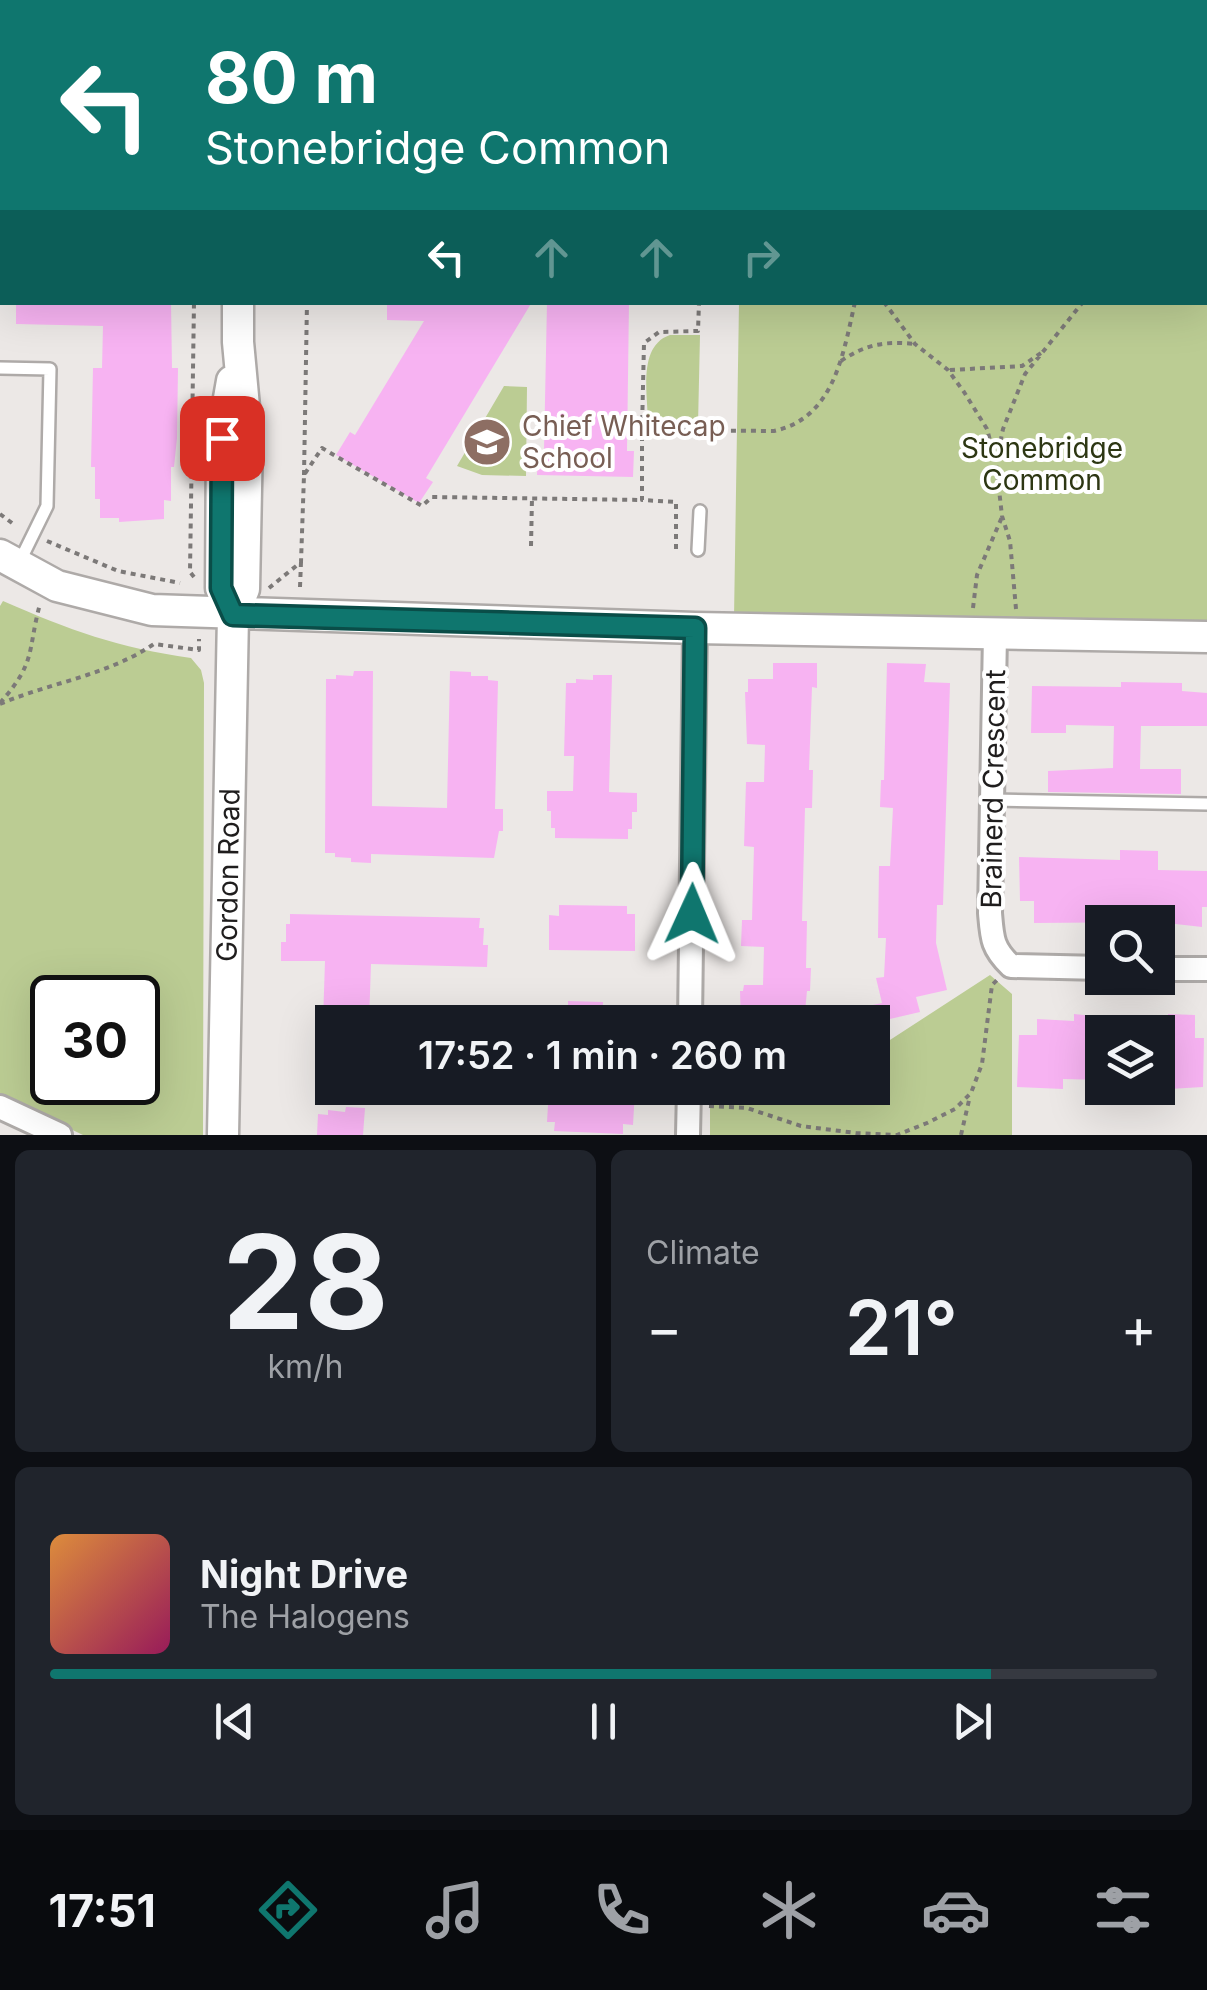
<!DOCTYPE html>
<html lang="en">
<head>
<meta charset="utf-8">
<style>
  :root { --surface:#171b24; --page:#20242c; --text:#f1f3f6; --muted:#9ea1a6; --line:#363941; --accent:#0f766e }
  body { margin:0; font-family:Inter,sans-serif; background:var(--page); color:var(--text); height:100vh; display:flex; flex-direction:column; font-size:38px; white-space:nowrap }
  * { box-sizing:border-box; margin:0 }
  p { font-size:32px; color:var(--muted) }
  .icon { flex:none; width:55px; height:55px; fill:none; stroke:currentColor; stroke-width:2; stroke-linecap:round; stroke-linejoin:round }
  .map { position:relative; height:1135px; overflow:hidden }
  .sheet { display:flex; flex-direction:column; gap:15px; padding:15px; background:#0d0f14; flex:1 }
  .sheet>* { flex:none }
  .banner { position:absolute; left:0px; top:0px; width:1208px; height:305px; box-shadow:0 10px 40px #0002; background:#0f766e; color:#fff; overflow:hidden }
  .controls { position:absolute; left:1085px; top:905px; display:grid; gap:20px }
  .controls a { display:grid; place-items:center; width:90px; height:90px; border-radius:0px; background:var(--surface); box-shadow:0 10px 40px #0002; font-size:50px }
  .speed { position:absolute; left:30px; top:975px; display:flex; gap:20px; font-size:50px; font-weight:700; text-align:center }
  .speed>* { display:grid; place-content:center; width:130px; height:130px; border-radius:50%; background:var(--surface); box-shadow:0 10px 40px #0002; line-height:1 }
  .speed .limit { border:5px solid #111; border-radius:15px; background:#fff; color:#111 }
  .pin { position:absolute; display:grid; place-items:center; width:85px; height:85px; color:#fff; margin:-42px; border-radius:20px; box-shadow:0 5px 15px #0006 }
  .me { position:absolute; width:110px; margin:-55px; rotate:1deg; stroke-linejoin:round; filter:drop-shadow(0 0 8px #0008) }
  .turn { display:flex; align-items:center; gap:35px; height:210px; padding:0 40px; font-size:45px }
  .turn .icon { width:130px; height:130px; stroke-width:2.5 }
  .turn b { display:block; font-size:70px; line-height:85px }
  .lanes { display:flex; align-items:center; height:95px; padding:0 40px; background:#0003; justify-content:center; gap:50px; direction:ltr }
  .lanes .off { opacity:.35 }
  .big { font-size:75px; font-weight:600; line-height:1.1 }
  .sheet .tile { flex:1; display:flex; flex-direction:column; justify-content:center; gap:15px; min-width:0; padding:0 35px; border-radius:15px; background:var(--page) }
  .sheet .dial { align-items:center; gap:0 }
  .dial b { font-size:130px; line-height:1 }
  .song { display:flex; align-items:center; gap:30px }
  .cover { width:120px; height:120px; border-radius:15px; background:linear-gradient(135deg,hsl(30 70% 55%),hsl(330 70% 35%)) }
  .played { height:10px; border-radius:5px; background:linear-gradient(90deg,var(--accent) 85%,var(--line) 85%) }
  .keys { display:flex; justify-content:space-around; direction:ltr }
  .heat { display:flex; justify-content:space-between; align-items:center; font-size:55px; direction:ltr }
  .sheet .tiles { flex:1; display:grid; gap:15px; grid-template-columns:1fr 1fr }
  .tile:last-child { grid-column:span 2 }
  .trip { position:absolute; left:315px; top:1005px; width:575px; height:100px; border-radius:0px; background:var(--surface); box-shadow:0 10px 40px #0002; font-weight:600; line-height:100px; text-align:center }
  .tabs { display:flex; height:160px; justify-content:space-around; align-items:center; background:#090b0e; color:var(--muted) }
  .tabs .icon { width:70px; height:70px }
  .tabs .on { color:var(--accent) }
  .tabs b { font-size:45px; color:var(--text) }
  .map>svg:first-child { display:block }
</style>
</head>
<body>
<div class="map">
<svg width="1207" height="1135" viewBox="0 0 1207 1135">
  <rect width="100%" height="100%" fill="#ece8e6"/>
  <!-- green -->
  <path fill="#bbcc93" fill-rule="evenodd" d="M745 0H1207V628L734 618 739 303 1205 302V2Z
    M670 335H700L698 425 648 424C648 396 637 346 670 335Z
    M504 386 527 387 526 476 482 475 457 466Z
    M3 601C69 630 119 648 191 658L201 670 204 683 203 1135H83L0 1095V606ZM52 998H138V1082H52Z
    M990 975 1012 994V1135H710V1088H872L873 1051Z"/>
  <!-- building -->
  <path fill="#f7b3f2" d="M16 302H171L172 368H178L177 438 174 467H171V501L164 500V519L119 522V518H100V499H95V467H91L93 368H102L103 326 16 324Z
    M387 302H532L426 478 433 482 419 503 336 455 350 432 355 435 424 321 387 320Z
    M547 302H629L627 451H634L633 477 537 475 538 450H544Z
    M773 663H817V688L812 687 809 770H813L812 808H805L802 921H807L806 968H811L810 991H807L804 1022H741L740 991H743L744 985H763L764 947 741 946 742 920H752L754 847 744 846 746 782H764L765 745 747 744 745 692H748V679H773Z
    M887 663 926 664 924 682 950 683 943 905H937L936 943 947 990 916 997 920 1012 877 1022 873 1005 882 1003 876 978 884 977 886 938H878L879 866H890L893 808 880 807 881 780H884Z
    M354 671H373L372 806 447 808 450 671 471 672V676H488V680L498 681 495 809H503V831H499L494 858 371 854V863L351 862V858L335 857V853H325L326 679H336V675L353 676Z
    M593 675H612L609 792 637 793V812H632V829H628V839L555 838V828H551V811H547V791H573L574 756H564L566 683H576V679L593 680Z
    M1121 682 1182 683V691L1207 693V726H1141L1140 769H1181V794L1048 792V771L1113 768 1114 726 1066 725V733H1031L1032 686 1121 687Z
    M1120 850 1158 851V870L1207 871V907H1202V927L1158 922 1034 923V901H1020L1019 857 1120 860Z
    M559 905 627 906V914H635V951L549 950V915L559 916Z
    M290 914 480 918 479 928H484L483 945H488L487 967 371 964 369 1022H323L325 961H281V942H286V924H290Z
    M568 1001 603 1002 602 1022H568Z
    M1074 1014 1102 1017V1080L1063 1079V1089L1017 1087 1019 1035H1037V1019L1074 1021Z
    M1168 1014 1195 1015V1038H1204L1203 1087 1169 1089Z
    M549 1088 635 1090 633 1125 623 1124V1134L554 1131 555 1122H547Z
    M346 1107 365 1108 363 1135H317L318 1114 328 1115V1110L345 1112Z"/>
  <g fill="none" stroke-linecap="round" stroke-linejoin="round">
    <!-- lane casing -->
    <g stroke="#aeaaa8" stroke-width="16">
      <path id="lane" d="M0 368 50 369 47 506 19 563
        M698 550 700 511
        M994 800 1207 804"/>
    </g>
    <!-- street casing -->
    <g stroke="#aeaaa8" stroke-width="28">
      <path id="street" d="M995 634 990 913C992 938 992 948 1011 966L1102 968
        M1158 969H1207
        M690 1022 695 628
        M0 1107 60 1135
        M688 1135 689 1088"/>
    </g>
    <!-- secondary casing -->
    <g stroke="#aeaaa8" stroke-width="35">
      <path id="secondary" d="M243 2V0
        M232 381 222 438 221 588 233 615
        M0 555 57 586 152 610 695 628 1207 637
        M223 1135 233 615 244 589 247 439 238 342V302"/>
    </g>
    <!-- path -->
    <path stroke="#7c7978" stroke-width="4" stroke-dasharray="5 5" stroke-linecap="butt" d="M1055 0 1057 2
      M201 2V0
      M311 2V0
      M704 2V0
      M925 2 928 0
      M0 169 2 170
      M1205 206H1207
      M884 302 915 344 948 370 964 392 987 429 995 459
      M841 361C866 344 885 341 915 344
      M950 370 1022 366 1041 353
      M642 430 644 343 659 332 698 331 699 302
      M304 475 307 302
      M0 514 16 526
      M47 541 118 571 180 583
      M531 546 532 498
      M676 549V502L642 500V430L774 431C834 418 843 355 855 302
      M194 577 190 572 194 302
      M300 587 301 562
      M269 588 301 562 304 475 322 448 422 506 432 497 642 500
      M973 608 977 575 1002 517
      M1016 609 1010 541 1002 516 996 463 1003 429 1025 374 1083 302
      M0 703C37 661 27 652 40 604
      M0 704C52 682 106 676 154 644L199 650V639
      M709 1106 747 1108 801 1126 856 1133 897 1135 927 1123 955 1109 971 1093 982 1064 992 985 997 980
      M961 1135 970 1096"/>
    <!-- lane -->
    <use href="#lane" stroke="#fff" stroke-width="11"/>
    <!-- street -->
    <use href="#street" stroke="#fff" stroke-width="22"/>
    <!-- secondary -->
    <use href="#secondary" stroke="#fff" stroke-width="30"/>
  </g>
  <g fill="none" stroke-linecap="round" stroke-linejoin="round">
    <!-- route casing -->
    <g stroke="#0a4d48" stroke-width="25">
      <path id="route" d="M222 438 221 588 233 615 695 628 692 914"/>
    </g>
    <!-- route -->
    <use href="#route" stroke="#0f766e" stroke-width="18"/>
  </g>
  <!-- icons -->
  <defs>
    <g id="school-disc" transform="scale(2.5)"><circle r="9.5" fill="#8d6e63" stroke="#fff"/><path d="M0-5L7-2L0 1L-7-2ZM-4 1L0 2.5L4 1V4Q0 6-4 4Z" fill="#fff"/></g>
  </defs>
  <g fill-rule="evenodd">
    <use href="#school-disc" x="487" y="442"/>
  </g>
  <g text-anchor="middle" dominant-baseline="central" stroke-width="8" stroke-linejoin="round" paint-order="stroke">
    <!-- education labels -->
    <g font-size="28" fill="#785e54" stroke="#fff" text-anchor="start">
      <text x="522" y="426">Chief Whitecap<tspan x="522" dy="32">School</tspan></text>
    </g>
    <!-- park labels -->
    <g font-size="28" fill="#2d3713" stroke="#fff">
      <text x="1042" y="448">Stonebridge<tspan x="1042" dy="32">Common</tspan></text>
    </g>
    <!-- street labels -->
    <g font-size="28" fill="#1f1d1d" stroke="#fff">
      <text transform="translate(993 789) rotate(-89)">Brainerd Crescent</text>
      <text transform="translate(228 875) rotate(-89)">Gordon Road</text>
    </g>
  </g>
</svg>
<div class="controls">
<a><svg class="icon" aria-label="search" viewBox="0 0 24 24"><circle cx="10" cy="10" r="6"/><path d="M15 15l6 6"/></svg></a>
<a><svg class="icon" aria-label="layers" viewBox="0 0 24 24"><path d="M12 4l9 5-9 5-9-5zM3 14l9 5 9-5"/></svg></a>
</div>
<div class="speed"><div class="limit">30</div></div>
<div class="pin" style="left:222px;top:438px;background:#d93025"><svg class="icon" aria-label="arrive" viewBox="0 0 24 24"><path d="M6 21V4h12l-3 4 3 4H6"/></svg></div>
<svg class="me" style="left:692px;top:914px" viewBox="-20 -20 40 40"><path d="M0-17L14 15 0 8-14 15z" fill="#0f766e" stroke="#fff" stroke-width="4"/></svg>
<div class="trip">17:52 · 1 min · 260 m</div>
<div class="banner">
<div class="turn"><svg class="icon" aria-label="left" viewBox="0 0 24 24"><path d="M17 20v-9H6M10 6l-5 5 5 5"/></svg><div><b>80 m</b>Stonebridge Common</div></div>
<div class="lanes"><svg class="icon" aria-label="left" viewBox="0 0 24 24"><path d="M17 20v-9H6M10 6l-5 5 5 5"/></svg><svg class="icon off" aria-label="ahead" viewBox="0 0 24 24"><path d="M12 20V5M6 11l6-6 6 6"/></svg><svg class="icon off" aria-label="ahead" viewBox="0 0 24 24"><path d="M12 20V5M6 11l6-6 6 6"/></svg><svg class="icon off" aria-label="right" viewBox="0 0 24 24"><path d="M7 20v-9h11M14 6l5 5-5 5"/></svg></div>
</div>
</div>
<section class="sheet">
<div class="tiles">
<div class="tile dial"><b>28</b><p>km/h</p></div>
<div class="tile"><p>Climate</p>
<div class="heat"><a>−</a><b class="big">21°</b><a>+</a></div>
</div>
<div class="tile">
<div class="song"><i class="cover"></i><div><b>Night Drive</b><p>The Halogens</p></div></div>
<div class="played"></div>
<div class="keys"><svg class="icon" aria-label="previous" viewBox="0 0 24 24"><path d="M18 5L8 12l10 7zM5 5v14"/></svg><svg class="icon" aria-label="pause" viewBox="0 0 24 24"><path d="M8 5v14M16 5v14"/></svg><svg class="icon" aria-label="next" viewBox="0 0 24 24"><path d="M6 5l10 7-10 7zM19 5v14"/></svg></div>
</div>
</div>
</section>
<nav class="tabs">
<b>17:51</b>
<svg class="icon on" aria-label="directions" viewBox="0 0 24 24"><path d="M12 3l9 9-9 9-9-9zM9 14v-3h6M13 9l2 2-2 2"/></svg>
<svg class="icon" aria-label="music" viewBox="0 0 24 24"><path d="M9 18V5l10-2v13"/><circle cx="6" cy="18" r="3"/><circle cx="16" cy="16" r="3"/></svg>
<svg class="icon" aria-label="phone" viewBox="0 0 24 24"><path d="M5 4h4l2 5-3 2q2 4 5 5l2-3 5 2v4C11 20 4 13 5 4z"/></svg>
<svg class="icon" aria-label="climate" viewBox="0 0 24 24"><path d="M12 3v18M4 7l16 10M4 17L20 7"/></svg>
<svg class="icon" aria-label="car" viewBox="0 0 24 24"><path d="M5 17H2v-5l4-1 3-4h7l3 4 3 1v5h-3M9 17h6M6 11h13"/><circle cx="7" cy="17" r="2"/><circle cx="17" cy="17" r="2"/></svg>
<svg class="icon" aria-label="filters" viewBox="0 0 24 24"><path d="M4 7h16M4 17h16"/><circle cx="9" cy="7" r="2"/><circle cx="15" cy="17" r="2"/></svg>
</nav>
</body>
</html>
